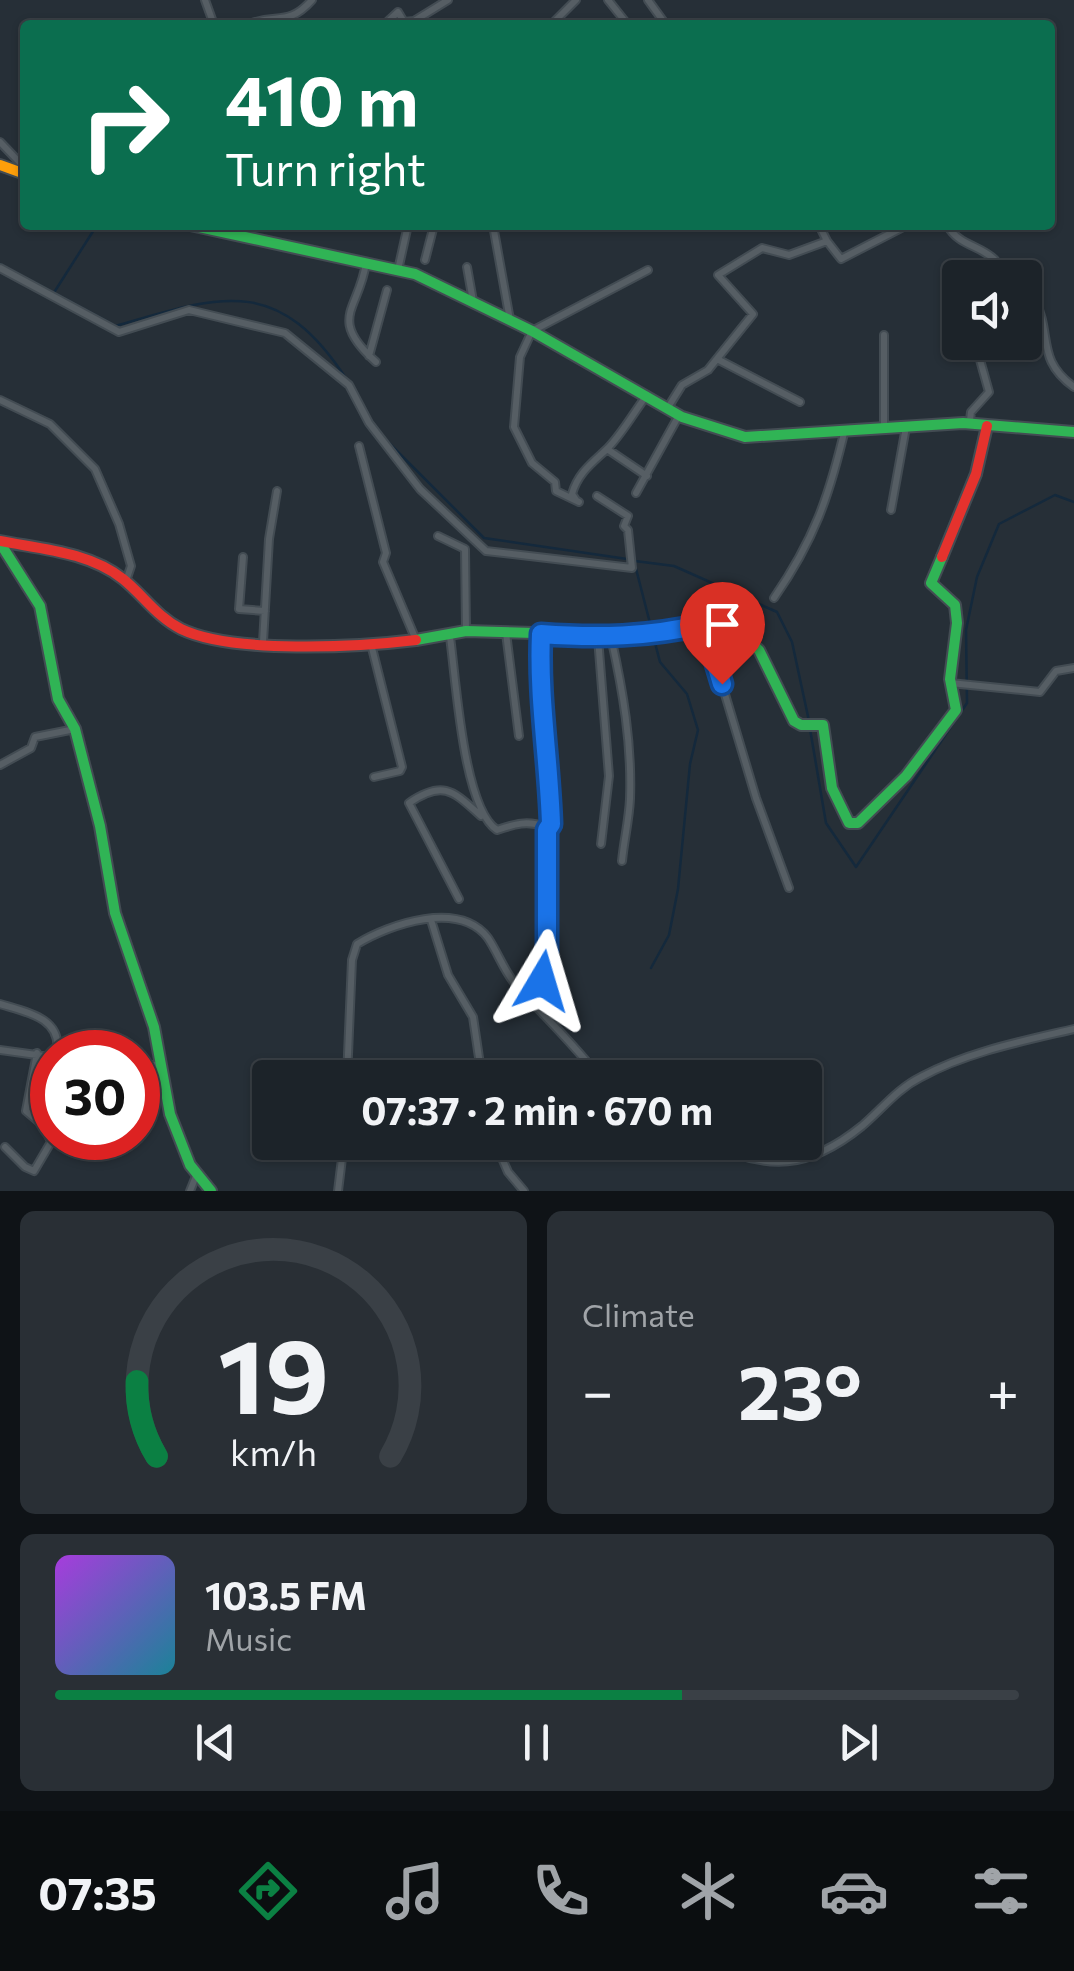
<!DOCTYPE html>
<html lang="en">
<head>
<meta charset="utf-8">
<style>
  :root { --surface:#1c2329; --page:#292f35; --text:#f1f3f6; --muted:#a0a4a8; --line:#3a4046; --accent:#0b8043 }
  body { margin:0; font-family:Commissioner,sans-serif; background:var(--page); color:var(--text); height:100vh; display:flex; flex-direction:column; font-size:38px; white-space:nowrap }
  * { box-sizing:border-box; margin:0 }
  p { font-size:32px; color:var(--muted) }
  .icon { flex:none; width:55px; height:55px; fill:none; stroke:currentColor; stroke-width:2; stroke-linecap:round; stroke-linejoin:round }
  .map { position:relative; height:1191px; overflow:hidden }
  .details { display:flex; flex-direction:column; gap:20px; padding:20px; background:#0f1317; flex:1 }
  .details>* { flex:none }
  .hud { position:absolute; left:20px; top:20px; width:1035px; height:210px; border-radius:10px; box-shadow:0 2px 8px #0004,0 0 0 2px var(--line); background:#0b6e4f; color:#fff; overflow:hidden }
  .fabs { position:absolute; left:942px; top:260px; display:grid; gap:20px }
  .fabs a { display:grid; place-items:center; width:100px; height:100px; border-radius:10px; background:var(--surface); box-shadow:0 2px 8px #0004,0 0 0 2px var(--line); font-size:50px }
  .speed { position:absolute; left:30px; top:1030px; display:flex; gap:20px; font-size:50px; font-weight:700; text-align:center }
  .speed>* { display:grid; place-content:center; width:130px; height:130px; border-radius:50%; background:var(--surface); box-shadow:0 2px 8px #0004,0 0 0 2px var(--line); line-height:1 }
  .speed .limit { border:15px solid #d22; background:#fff; color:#111 }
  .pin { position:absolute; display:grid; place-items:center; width:85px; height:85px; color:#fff; margin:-102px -42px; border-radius:50% 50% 50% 0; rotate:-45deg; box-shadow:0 0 10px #0007 }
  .pin .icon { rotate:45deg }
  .me { position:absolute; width:110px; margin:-55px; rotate:7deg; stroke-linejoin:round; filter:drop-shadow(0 0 8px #0008) }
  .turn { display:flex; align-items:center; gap:35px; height:210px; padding:0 40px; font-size:45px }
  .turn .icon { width:130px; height:130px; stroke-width:2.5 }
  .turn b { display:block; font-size:70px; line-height:85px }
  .big { font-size:75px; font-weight:700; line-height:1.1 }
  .details .widget { flex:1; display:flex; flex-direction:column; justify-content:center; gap:15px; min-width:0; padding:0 35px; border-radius:15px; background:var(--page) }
  .details .dial { align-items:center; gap:0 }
  .dial svg { height:260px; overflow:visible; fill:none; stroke:var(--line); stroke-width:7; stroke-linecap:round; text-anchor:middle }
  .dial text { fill:var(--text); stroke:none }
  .song { display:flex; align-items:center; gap:30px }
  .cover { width:120px; height:120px; border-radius:15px; background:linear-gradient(135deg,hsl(280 70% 55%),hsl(190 70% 35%)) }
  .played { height:10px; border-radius:5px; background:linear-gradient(90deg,var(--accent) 65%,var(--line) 65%) }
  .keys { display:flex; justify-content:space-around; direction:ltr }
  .heat { display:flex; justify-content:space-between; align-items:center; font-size:55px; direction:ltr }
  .details .tiles { flex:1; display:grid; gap:20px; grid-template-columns:1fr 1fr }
  .widget:last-child { grid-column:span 2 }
  .trip { position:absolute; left:252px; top:1060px; width:570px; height:100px; border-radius:10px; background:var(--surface); box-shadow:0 2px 8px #0004,0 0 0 2px var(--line); font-weight:700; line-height:100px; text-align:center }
  .tab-bar { display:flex; height:160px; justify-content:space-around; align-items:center; background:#0b0e10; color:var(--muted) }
  .tab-bar .icon { width:70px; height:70px }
  .tab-bar .selected { color:var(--accent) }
  .tab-bar b { font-size:45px; color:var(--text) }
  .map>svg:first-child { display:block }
</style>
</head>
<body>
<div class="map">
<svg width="1074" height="1191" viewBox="0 0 1074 1191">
  <rect width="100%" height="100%" fill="#262f37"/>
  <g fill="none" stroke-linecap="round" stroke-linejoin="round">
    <!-- stream -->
    <path stroke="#14293c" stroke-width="2.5" d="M0 264 116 326C222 295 278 274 347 380
      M55 291 97 225
      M383 437 484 538 627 559
      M634 561 652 631
      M635 561 674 566 777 612 792 642 809 721
      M810 729 826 823 856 867 967 703 966 630 977 577 999 524 1055 495 1074 502
      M651 968 669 935 678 889 690 764 698 730 687 694 660 662 654 639"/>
    <!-- street casing -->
    <g stroke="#434c53" stroke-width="10">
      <path id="street" d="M205 0 214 25
        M608 0 628 25
        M648 0 666 25
        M247 25C276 12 287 28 312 0
        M384 25 398 12 404 22 414 21 448 0
        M551 25 576 0
        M0 142 25 168
        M493 225 510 320
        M819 225 827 241
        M947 225C959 246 980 245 995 260V278
        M425 260 434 225
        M366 263C359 310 327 318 376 362
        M467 267 473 301
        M0 268 119 332 189 310 285 333 349 385 369 423 420 489 486 551 632 568 628 530 624 526 628 516 597 496
        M398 270 408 225
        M1034 298C1053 334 1035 359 1074 387
        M369 356 387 290
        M717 359 800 402
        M0 400 50 424 95 469 119 524 131 566 126 581
        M667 409 682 385 708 370 753 314 718 275 762 248 789 255 827 241 841 259 907 225
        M963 423 970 420 971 412 989 392 975 342
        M884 427V335
        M359 446 386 553 383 562 416 640
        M607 449 647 476
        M636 493 678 417
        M576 500 572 494C578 473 592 463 607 449 622 434 634 412 647 395
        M579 502 556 491 555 482 532 463 514 427 520 357 532 331 648 270
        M891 510 906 427
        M438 536 465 549 466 631
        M243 557 239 609 265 611
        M774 598C814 540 829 497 845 429
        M704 624 756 798 789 888
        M506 633 519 736
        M541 634C539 697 549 760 551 824L547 830
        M450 637C456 679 463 808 497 830 515 824 527 820 546 827L548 832 547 951 542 964 537 1004
        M611 637C623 691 632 744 630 799 629 820 624 840 622 861
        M598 638 609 776 601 844
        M263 642 269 539 277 491
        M371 644 402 767 400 771 374 777
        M950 683 1040 692 1056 671 1074 668
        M0 765 31 748 35 737 75 729
        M459 899 409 803C444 779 454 792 481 816
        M431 920 448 975 473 1017 482 1078
        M0 1004C27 1012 62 1018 57 1052
        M0 1050 44 1056 48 1058 52 1076
        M138 1067 161 1064
        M347 1078 352 960 357 944C390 924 459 900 488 938 498 953 504 971 516 985 544 1016 574 1044 600 1078
        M495 1142 508 1172 524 1191
        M707 1142C768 1172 809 1169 862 1126 882 1109 897 1089 921 1077 967 1052 1023 1041 1074 1029
        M5 1147 25 1167 34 1171 51 1142 45 1127 26 1111 37 1053
        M190 1191 196 1176
        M338 1191 344 1142"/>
    </g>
    <!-- fast casing -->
    <g stroke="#434c53" stroke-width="14">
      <path id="fast" d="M190 225 415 274 532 331 682 417 745 437 963 423 1074 432
        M0 543 40 606 58 699 75 729 100 826 115 913 154 1027 170 1114 190 1165 211 1191
        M416 640 466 631 640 636 721 624 739 631 759 650 794 721 801 725H823L832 788 849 823H858L906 776 956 710 950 679 957 623 955 605 931 583 942 557"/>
    </g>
    <!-- slow casing -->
    <g stroke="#434c53" stroke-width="14">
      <path id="slow" d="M0 165 25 174"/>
    </g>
    <!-- jam casing -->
    <g stroke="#434c53" stroke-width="14">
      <path id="jam" d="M0 541C41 549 89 552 123 579 143 595 157 617 181 629 233 654 358 647 416 640
        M942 557 976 474 987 426"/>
    </g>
    <!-- street -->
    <use href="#street" stroke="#565e64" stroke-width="6"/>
    <!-- fast -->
    <use href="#fast" stroke="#30b455" stroke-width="10"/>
    <!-- slow -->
    <use href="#slow" stroke="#ff9f0a" stroke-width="10"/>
    <!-- jam -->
    <use href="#jam" stroke="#e5322d" stroke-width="10"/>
  </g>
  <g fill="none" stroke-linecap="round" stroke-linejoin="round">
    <!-- route casing -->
    <g stroke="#114b97" stroke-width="25">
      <path id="route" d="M542 981V964L547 951V830L551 824C549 760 538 697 541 634 597 638 649 637 704 624L722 684"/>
    </g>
    <!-- route -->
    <use href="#route" stroke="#1a73e8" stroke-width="18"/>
  </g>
</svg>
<div class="fabs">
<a><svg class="icon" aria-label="sound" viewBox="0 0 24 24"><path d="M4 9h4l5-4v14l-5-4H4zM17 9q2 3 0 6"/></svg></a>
</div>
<div class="speed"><div class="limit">30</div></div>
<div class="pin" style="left:722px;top:684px;background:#d93025"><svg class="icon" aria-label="arrive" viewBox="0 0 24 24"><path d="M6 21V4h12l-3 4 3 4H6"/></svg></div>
<svg class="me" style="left:542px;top:981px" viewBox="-20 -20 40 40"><path d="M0-17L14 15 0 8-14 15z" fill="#1a73e8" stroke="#fff" stroke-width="4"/></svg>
<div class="trip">07:37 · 2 min · 670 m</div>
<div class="hud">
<div class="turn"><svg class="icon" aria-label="right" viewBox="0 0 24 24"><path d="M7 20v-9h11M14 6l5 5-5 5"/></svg><div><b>410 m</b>Turn right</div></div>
</div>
</div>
<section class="details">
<div class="tiles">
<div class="widget dial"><svg viewBox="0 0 100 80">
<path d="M14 69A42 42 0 1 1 86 69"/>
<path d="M14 69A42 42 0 0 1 8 46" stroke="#0b8043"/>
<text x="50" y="56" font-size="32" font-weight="700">19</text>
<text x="50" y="72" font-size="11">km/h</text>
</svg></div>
<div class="widget"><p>Climate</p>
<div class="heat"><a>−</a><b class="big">23°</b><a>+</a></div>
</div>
<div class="widget">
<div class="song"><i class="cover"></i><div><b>103.5 FM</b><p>Music</p></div></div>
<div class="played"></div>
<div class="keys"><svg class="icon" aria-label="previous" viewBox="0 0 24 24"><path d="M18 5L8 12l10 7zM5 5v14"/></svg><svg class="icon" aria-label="pause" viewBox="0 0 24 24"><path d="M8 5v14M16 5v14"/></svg><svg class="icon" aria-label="next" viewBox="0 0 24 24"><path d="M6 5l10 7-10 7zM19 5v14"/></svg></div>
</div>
</div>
</section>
<nav class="tab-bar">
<b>07:35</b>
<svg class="icon selected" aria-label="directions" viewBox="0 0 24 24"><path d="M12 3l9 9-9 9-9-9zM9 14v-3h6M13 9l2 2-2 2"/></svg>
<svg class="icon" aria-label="music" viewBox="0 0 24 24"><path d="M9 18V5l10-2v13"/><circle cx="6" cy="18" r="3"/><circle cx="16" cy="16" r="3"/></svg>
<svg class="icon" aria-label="phone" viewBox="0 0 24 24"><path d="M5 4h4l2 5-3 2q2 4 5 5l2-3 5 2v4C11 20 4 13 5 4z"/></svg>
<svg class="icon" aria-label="climate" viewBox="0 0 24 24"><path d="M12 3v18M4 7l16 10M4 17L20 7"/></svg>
<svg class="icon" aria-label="car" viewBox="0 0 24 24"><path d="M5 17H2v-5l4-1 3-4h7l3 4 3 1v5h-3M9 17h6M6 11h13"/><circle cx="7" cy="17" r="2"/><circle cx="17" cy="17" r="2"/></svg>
<svg class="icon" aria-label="filters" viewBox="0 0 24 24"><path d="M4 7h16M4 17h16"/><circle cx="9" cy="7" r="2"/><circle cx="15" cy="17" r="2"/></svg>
</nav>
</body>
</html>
